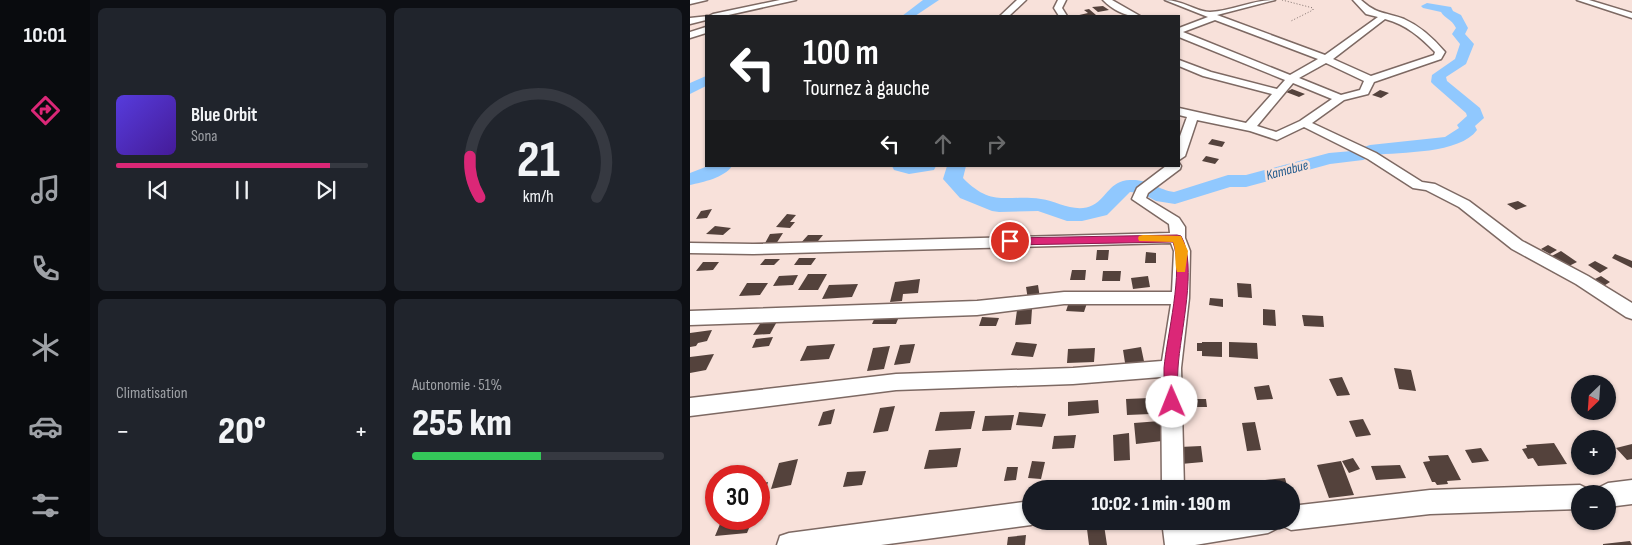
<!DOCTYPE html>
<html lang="fr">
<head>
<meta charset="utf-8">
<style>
  :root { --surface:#171b24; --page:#20242c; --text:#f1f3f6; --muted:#9ea1a6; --line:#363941; --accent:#db2777 }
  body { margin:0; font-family:"Sofia Sans Condensed",sans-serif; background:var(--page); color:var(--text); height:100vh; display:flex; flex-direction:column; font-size:19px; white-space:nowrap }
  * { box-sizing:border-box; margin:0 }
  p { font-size:16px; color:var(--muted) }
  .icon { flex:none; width:28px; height:28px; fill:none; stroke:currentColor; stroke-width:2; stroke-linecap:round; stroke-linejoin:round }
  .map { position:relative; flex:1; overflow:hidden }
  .side { display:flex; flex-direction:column; gap:8px; padding:8px; background:#0d0f14; width:600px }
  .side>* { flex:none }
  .banner { position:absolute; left:15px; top:15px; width:475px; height:152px; border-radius:0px; box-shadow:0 1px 4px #0004; background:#202124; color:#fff; overflow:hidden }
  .needle { width:32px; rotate:205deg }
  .controls { position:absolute; left:881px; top:375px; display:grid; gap:10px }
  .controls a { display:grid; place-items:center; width:45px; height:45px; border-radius:50%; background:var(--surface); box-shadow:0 1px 4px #0004; font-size:25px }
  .speed { position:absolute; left:15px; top:465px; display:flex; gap:10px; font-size:25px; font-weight:700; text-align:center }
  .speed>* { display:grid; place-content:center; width:65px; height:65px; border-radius:50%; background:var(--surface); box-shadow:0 1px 4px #0004; line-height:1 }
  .speed .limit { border:8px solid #d22; background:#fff; color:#111 }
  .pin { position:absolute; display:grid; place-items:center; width:42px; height:42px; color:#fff; margin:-21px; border:2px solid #fff; border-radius:50%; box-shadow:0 1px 5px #0007 }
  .me { position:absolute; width:55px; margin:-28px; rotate:359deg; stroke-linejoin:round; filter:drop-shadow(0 0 4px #0008) }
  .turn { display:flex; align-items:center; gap:18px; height:105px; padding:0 15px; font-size:22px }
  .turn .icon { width:65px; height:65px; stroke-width:2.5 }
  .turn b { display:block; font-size:35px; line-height:42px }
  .lanes { display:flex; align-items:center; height:48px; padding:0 15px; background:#0003; justify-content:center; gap:25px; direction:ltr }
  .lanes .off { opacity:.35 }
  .big { font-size:38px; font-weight:800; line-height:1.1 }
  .side .widget { flex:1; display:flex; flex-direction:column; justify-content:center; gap:8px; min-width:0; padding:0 18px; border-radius:8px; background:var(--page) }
  .side .dial { align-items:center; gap:0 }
  .dial svg { height:130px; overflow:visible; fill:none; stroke:var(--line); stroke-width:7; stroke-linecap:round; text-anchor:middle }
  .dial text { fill:var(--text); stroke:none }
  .song { display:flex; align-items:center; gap:15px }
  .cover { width:60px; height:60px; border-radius:8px; background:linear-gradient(135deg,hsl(250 70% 55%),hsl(260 70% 35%)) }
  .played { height:5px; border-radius:2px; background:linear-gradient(90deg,var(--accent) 85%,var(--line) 85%) }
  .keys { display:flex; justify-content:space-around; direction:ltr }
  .heat { display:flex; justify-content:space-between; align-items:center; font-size:28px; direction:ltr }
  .charge { height:8px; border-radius:4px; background:linear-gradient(90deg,#34c759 51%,var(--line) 0) }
  .side .tiles { flex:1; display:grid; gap:8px; grid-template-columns:repeat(2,1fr) }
  .trip { position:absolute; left:332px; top:480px; width:278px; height:50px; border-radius:25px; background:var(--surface); box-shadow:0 1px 4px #0004; font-weight:800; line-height:50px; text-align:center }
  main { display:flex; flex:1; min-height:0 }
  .menu { display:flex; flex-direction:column; width:90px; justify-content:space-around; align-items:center; background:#090b0e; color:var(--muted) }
  .menu .icon { width:35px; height:35px }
  .menu .selected { color:var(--accent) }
  .menu b { font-size:22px; color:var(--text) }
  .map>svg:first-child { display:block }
</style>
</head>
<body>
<main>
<nav class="menu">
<b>10:01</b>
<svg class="icon selected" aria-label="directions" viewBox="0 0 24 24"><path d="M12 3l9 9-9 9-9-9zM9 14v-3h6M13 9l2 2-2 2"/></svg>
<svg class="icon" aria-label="music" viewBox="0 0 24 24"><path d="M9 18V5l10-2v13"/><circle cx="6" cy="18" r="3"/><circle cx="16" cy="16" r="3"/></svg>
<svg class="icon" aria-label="phone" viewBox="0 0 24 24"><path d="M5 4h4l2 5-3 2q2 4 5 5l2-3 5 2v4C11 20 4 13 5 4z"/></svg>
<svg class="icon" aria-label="climate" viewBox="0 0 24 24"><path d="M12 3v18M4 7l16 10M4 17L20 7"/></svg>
<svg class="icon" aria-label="car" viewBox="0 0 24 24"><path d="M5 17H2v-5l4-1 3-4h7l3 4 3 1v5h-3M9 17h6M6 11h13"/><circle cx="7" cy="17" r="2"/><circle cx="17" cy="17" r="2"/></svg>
<svg class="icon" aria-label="filters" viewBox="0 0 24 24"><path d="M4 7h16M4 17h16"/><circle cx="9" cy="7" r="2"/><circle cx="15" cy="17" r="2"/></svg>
</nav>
<section class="side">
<div class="tiles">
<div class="widget">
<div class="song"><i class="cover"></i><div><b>Blue Orbit</b><p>Sona</p></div></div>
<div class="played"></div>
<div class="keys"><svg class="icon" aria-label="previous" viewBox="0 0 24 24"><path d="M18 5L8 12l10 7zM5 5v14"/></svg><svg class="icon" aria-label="pause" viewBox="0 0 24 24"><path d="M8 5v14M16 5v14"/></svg><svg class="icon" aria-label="next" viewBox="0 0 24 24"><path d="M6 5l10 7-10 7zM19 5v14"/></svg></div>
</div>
<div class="widget dial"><svg viewBox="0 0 100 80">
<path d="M14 69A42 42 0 1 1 86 69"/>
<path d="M14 69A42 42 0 0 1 8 44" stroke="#db2777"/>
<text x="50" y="56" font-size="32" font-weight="700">21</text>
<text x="50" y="72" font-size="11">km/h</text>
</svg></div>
<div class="widget"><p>Climatisation</p>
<div class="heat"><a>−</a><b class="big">20°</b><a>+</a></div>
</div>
<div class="widget"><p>Autonomie · 51%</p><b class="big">255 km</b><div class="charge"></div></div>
</div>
</section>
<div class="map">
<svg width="942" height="545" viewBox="0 0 942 545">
  <rect width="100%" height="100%" fill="#f8e1da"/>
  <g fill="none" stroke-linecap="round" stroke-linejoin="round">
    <!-- river -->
    <path fill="#90c8fe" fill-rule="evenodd" d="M233 0H249L225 16H212Z
      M737 3 761 7 763 11 771 15 778 28 775 34 784 44 776 64 756 77 757 81 790 108 794 118 785 126 787 130C770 154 711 152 684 155L673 160 640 164 556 187H540L485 204 466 201 451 193 440 192 417 215 392 221H377L348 211 309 212 302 211 270 198 253 179 257 166H276L273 178C302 208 317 194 351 199 367 201 386 214 403 205 418 197 419 181 440 180 460 179 468 190 484 192L538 175H556L639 153 662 151 680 145 755 137 769 128 767 125 777 116 776 113 744 85 741 82 742 75 765 59 770 44 762 34 766 28C761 18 755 19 751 12L733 8 731 6Z
      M16 76V86L0 94V83Z
      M18 166H42C34 178 13 182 0 185V173Z
      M202 166H246L244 170 219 174 204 170Z"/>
  </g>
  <!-- building -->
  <path fill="#54423c" d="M413 6 419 10 408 12 402 7Z
    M399 9 406 15 385 16 398 13 394 10Z
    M602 89 615 94 609 97 596 92Z
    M690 90 699 93 691 98 682 95Z
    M522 139 535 142 532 147 518 144Z
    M516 156 529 159 525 164 512 161Z
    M828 201 837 206 826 210 817 204Z
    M22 209 17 218 6 219 11 211Z
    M97 214 106 215 100 222H105L100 228 86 227Z
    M25 226 41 228 33 235 16 234Z
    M93 233 86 244 74 245 80 234Z
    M118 235H133L124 246 109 245Z
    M858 245 867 250 860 254 851 249Z
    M407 250H419L418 260H406Z
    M871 251 887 262 875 268 858 258Z
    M456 252 466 253V263H455Z
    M925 254 942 261V268L922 258Z
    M109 258H126L121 265H104Z
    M75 259H90L84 265H70Z
    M905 261 918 268 910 273 898 265Z
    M13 262H29L23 270 6 271Z
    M382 270H396L395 280H380Z
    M413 271H431L430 281H412Z
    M118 274H137L128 290H108Z
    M108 275 103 285 83 286 89 276Z
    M458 276 460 287 443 289 441 278Z
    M911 276 920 282 912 287 903 280Z
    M230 279 228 293 213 294 212 301 200 302 205 282Z
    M57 283H78L70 295 49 296Z
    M547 283 561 284 562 298 548 297Z
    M168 284 162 297 132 299 139 285Z
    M348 285 350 298 338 300 336 287Z
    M520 298 533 299V307L519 305Z
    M379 302 397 303 394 312 376 311Z
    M342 309 341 324 325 325 327 310Z
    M573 309 585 310 586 326 573 325Z
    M210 314 206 324H182L186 315Z
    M612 315 633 316 634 327 614 326Z
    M292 317 309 318 306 326H289Z
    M89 318 80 334 63 335 73 319Z
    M22 330 17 341 8 343 6 346 0 347V333Z
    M83 337 79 346 62 348 66 339Z
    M326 342 347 344 343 357 321 355Z
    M512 342H532V357L512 356V351H507V343H512Z
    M539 342 567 343 568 359 539 357Z
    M145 344 139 359 110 361 117 346Z
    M225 344 220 363 204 365 210 345Z
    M200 346 194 369 177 371 183 348Z
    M451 347 455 366 436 369 433 350Z
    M405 348 404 362 377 363 378 349Z
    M24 354 16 370 0 373V357Z
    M704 368 721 370 726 391 709 389Z
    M652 377 660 395 647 396 639 379Z
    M477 385 480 402 466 404 463 387Z
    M579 385 583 399 567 400 564 387Z
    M460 398 461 414 437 415 436 399Z
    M496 399H516L517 407H496Z
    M408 400 409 413 378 416V402Z
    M205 406 198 431 183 433 190 408Z
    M145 409 141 424 128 426 133 412Z
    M285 411 281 429 245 431 250 412Z
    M329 412 356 414 352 427 326 425Z
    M324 415 321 430 292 431 295 416Z
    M673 419 681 435 666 437 659 421Z
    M470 421 472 441 446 444 444 423Z
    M565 422 571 450 557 451 552 423Z
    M439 433 440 460 424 461 423 435Z
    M386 435 384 448 362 449 364 436Z
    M864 443 877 464 848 466 843 458 838 459 832 449 837 448 836 445Z
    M942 444V459L937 460 926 448Z
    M511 446 513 462 491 464 490 447Z
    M271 448 267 467 234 469 239 450Z
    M791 448 799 461 782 463 775 450Z
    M758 455 771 480 757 481 758 484 747 485 745 482H742L733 462 740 461 738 456Z
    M663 458 670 469 659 473 652 461Z
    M108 459 101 485 81 489 89 463Z
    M342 461 355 462 351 479 338 478Z
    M651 461 664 495 639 498 627 465Z
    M710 465 716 478 686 480 681 466Z
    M317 467H328L326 480 314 481Z
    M176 471 172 485 153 487 157 472Z
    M595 478 598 489H577L575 480Z
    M78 482 72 504H69V484Z
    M62 521 57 533 25 536 30 524Z
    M414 525 417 545H399L397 529Z
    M336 535 335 545H317L318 537Z
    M940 541 942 545H913V544Z"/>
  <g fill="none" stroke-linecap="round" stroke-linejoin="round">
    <!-- minor casing -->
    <g stroke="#7d6963" stroke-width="3">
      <path id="minor" d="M0 0H17L0 4Z
        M90 0H106L34 16H19L23 14Z
        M327 0H336L319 16H310Z
        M368 0H376L372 8 377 16H369L364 8Z
        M413 0H422L450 16C436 17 423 10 413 0Z
        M475 0C492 0 507 12 520 12 542 11 562 0 585 0L527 15 635 55 688 17 676 14 663 0H671C687 15 696 12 714 19 730 26 744 39 755 52L751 59 684 82 678 94 654 100 622 123 686 153 732 182 745 184 779 201 832 241 898 276 942 303V319L936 317 886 284 822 249 769 207 736 190 723 188 678 159 614 127 587 140 560 131 507 120 495 156 489 160V139L497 117 489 115V108L556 123 582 94 513 76 489 66V60L521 72 587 89 595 80 489 37V28L518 17ZM695 19C717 25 730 37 745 52L744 55 681 76 643 59ZM525 20 628 59 600 75 493 32ZM636 63 674 81 670 90 651 95 609 78ZM603 83 642 99 610 121 586 132 567 126Z
        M887 0H899L942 13V18Z
        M16 16V20L0 24V18L19 16Z
        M16 27V33L0 38V32Z
        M489 163 491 166 490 169 458 193 456 198 489 218 495 227V238L500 251 499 298 491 368 494 489H472L471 377 383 384 206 390 0 416V398L206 374 383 368 472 361 481 304H374L287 315 0 325V311L287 301 374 292H482L484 251 481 243 63 254 0 253V243L63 244 480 233 479 224 442 199 447 188 476 166H489Z
        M942 480V504L918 507V494H907L910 487 918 483Z
        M890 485 898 489 900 494H890V509L740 514 601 530 593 526 590 521H601V506L740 490Z
        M341 501V521H349L341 525 191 545H87L90 536 99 533Z
        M472 521H590L586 529 578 533 505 545H475Z"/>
    </g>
    <!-- path -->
    <path stroke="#80716d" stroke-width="1" stroke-dasharray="1 2" stroke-linecap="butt" d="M592 0 623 8V10L601 21"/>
    <!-- minor -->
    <use href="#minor" fill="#fff" fill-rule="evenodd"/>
  </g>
  <!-- route -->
  <path fill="#db2777" stroke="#8e194d" d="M487 235 491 236C508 265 490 333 488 368 487 379 488 391 489 402L487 407 482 409 476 407 474 402C474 391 474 379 474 368 477 335 494 271 483 242L320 245 315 241 320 238Z"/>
  <!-- slow -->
  <path fill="#f59e0b" d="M453 235 491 236 498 251 495 272H487C484 263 487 252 483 242L449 241 448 238 449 236Z"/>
  <g text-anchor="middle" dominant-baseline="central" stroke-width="5" stroke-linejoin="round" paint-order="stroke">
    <!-- far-water labels -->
    <g font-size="14" font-style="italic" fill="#215a8c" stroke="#f8e1da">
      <text transform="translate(597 170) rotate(-15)">Kamabue</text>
    </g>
  </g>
</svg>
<div class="controls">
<a><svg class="needle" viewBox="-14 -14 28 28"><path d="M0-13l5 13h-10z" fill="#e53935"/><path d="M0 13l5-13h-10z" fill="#9ea1a6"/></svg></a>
<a>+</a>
<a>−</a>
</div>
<div class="speed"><div class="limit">30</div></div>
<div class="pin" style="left:320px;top:241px;background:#d93025"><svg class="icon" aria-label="arrive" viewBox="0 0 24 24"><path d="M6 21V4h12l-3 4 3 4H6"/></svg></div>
<svg class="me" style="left:482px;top:402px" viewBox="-20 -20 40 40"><circle r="19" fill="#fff"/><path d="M0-13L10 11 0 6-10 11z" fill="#db2777"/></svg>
<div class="trip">10:02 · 1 min · 190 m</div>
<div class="banner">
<div class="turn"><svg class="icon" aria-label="left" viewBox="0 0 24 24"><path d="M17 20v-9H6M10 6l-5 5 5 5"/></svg><div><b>100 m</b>Tournez à gauche</div></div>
<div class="lanes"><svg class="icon" aria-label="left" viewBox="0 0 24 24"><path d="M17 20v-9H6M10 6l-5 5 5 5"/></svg><svg class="icon off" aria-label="ahead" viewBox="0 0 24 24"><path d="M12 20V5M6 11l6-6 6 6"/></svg><svg class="icon off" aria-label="right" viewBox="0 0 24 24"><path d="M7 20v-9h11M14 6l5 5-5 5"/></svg></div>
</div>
</div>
</main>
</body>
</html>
